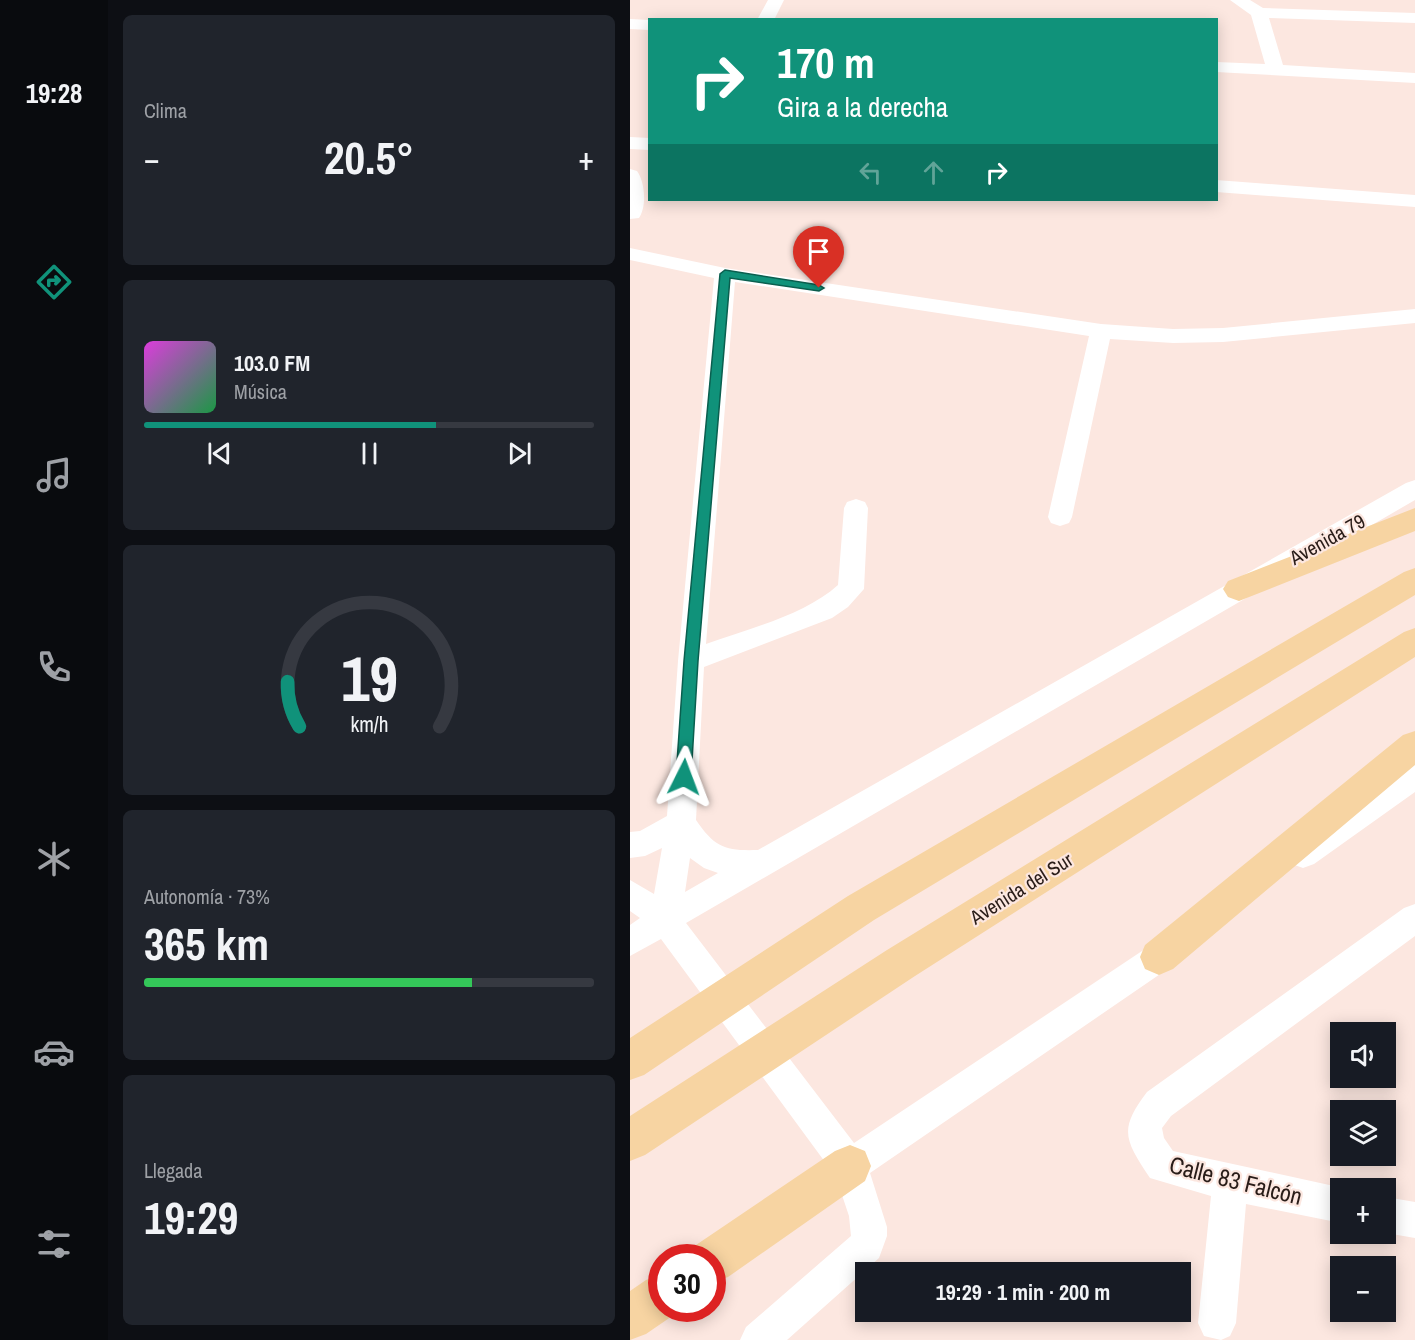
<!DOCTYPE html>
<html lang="es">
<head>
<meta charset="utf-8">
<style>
  :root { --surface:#171b24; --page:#20242c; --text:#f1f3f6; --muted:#9ea1a6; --line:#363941; --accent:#10927a }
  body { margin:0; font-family:"Archivo Narrow",sans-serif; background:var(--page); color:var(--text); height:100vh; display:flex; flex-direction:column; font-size:22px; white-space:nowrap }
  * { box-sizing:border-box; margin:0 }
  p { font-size:20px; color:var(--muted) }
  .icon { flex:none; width:33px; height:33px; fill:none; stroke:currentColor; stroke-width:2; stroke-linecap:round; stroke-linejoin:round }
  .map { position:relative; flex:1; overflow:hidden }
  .side { display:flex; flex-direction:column; gap:15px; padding:15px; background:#0d0f14; width:522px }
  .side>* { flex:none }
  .top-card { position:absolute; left:18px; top:18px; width:570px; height:183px; border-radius:0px; box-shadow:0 3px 15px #0003; background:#10927a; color:#fff; overflow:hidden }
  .fabs { position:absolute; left:700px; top:1022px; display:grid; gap:12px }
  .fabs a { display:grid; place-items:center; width:66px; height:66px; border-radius:0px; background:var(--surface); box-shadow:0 3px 15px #0003; font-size:30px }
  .speed { position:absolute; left:18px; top:1244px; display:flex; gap:12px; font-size:30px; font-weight:700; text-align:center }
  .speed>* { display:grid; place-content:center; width:78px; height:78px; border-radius:50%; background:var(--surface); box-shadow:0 3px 15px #0003; line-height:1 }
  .speed .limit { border:9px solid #d22; background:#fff; color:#111 }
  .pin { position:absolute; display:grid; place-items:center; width:51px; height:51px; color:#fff; margin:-62px -26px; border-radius:50% 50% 50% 0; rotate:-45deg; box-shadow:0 0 6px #0007 }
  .pin .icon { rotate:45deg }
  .me { position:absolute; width:66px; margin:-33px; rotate:3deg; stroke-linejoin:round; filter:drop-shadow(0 0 4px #0008) }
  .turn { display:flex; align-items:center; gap:21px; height:126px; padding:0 30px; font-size:27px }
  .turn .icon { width:78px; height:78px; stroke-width:2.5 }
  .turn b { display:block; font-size:42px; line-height:51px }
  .lanes { display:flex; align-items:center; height:57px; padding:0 30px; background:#0003; justify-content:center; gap:30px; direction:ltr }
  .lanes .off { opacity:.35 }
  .big { font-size:45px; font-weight:700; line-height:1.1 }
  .side .tile { flex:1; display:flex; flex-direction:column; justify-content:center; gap:9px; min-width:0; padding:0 21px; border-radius:9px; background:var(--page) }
  .side .dial { align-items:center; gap:0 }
  .dial svg { height:156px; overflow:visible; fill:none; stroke:var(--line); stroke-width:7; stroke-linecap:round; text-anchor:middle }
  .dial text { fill:var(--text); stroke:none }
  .song { display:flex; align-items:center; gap:18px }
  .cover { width:72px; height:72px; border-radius:9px; background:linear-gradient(135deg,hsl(300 70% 55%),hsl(140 70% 35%)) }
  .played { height:6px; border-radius:3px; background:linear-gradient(90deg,var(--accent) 65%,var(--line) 65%) }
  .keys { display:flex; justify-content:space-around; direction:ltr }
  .heat { display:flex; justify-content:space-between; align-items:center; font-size:33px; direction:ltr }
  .charge { height:9px; border-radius:4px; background:linear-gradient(90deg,#34c759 73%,var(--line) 0) }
  .trip { position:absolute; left:225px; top:1262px; width:336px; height:60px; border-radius:0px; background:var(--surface); box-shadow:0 3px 15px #0003; font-weight:700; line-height:60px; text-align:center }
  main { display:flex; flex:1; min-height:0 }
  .menu { display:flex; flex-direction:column; width:108px; justify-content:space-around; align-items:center; background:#090b0e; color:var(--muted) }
  .menu .icon { width:42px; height:42px }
  .menu .selected { color:var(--accent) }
  .menu b { font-size:27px; color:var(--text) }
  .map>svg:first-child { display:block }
</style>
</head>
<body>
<main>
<nav class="menu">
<b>19:28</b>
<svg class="icon selected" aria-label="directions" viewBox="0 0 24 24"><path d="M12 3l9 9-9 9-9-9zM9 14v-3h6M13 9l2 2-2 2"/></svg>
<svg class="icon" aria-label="music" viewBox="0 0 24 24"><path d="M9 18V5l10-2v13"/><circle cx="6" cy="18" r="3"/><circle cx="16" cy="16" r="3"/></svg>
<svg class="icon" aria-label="phone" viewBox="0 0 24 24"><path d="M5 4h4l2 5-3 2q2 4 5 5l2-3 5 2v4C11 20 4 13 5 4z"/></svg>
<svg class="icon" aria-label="climate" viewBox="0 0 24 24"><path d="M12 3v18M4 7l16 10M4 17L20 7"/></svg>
<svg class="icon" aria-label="car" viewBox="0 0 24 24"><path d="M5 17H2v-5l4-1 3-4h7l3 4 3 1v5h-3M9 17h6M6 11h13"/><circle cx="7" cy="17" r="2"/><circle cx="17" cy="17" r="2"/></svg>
<svg class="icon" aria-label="filters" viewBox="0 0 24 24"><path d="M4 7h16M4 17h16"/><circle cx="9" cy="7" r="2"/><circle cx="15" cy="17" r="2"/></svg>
</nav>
<section class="side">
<div class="tile"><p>Clima</p>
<div class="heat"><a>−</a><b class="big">20.5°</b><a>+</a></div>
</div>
<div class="tile">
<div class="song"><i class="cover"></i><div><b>103.0 FM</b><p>Música</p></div></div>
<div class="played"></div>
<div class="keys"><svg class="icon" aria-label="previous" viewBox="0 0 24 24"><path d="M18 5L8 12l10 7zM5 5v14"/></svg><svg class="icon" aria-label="pause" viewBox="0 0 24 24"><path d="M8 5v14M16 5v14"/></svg><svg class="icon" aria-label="next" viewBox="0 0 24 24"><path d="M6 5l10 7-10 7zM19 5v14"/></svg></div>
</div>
<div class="tile dial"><svg viewBox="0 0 100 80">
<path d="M14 69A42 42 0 1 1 86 69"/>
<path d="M14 69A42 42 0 0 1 8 46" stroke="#10927a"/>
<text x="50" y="56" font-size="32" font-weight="700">19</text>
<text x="50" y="72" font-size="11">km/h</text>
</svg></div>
<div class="tile"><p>Autonomía · 73%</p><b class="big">365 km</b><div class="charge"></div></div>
<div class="tile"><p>Llegada</p><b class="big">19:29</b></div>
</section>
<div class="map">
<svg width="785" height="1340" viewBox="0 0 785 1340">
  <rect width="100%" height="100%" fill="#fce7e0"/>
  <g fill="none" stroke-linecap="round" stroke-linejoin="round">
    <!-- minor -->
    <path fill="#fff" fill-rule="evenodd" d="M138 0H154L144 20H127Z
      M600 0H620L633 8 785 13V23L639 18 653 65 785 73V83L586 72V62L635 64 621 15Z
      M0 19 20 20V30L0 29Z
      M0 137 20 138V150L0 149Z
      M0 169 7 171C15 182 17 206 9 218L0 219Z
      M586 180 785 195V207L586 192Z
      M0 248 95 268 471 324 543 329 593 328 785 309V323L593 342 543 343 480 339 442 517 439 523 430 526 421 523 418 517 459 336 105 282 76 644C118 629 175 615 208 585L214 508 217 502 226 499 235 502 238 508 234 589 218 607 202 618 74 667 66 820C85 848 96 851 128 850L776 483 785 480V500L56 923 224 1143 533 937 544 933 555 937 560 947 555 957 240 1173 257 1227V1236L249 1258 157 1340H110L116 1327 221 1236 219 1216 206 1177 31 939 0 956V925L10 918 0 911V880L24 894 32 848 15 856 0 858V832L10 831 37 816 48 661 84 278 0 260ZM60 858 74 868 88 873 55 892Z
      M785 764V792L684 864 673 868 662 864 658 855 662 846 775 768Z
      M785 904V936L541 1116 532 1128 534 1138 543 1151 713 1188 711 1223 616 1204 606 1323 600 1336 591 1340 574 1336 568 1323 581 1196 520 1178C495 1140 488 1130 517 1092L774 908Z
      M756 1197 785 1202V1238L756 1233Z"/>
    <!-- trunk -->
    <path fill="#f7d4a2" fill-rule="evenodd" d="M785 508V531L609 601 598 597 593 589 598 581Z
      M785 568V595L244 920 14 1075 0 1080V1038L218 896 774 572Z
      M785 628V657L285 976 15 1155 0 1161V1116L257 950 774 632Z
      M785 731V765L543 969 529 975 515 969 510 957 515 945 773 735Z
      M220 1145 235 1151 241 1166 235 1181 98 1277 82 1283V1257H62L66 1245 205 1151Z
      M32 1274V1308H49L48 1312 16 1334 0 1340V1291L16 1280Z"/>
  </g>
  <!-- route -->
  <path fill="#10927a" stroke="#0a5f4f" stroke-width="1.5" d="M95 270 189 285 194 288 189 291 100 278 68 661 61 777 59 781H49L46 777 54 661 90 274Z"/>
  <g text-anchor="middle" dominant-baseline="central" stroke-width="4.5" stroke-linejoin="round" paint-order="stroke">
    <!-- street labels -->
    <g font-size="20" fill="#291c18" stroke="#fce7e0">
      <text transform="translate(697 539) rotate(-29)">Avenida 79</text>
      <text transform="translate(391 888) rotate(-32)">Avenida del Sur</text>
    </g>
    <!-- near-street labels -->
    <g font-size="24" fill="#291c18" stroke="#fce7e0">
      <text transform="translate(606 1180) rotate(14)">Calle 83 Falcón</text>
    </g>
  </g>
</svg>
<div class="fabs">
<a><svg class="icon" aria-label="sound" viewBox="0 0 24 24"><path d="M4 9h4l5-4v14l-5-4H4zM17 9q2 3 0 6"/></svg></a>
<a><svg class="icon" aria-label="layers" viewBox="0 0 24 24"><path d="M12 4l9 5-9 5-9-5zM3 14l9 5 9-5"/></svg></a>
<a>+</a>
<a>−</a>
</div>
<div class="speed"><div class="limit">30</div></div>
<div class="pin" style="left:189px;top:288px;background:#d93025"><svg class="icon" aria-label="arrive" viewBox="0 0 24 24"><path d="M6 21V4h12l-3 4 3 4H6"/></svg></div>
<svg class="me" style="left:54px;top:777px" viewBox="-20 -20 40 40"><path d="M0-17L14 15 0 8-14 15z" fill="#10927a" stroke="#fff" stroke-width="4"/></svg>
<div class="trip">19:29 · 1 min · 200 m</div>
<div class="top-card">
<div class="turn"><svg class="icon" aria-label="right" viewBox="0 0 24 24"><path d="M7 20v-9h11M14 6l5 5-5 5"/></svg><div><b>170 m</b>Gira a la derecha</div></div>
<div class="lanes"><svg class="icon off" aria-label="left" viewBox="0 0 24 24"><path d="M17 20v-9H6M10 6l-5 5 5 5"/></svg><svg class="icon off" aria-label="ahead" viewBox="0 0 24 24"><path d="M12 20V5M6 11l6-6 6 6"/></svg><svg class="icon" aria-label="right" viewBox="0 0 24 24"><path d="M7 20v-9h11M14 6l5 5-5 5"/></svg></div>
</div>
</div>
</main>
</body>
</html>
